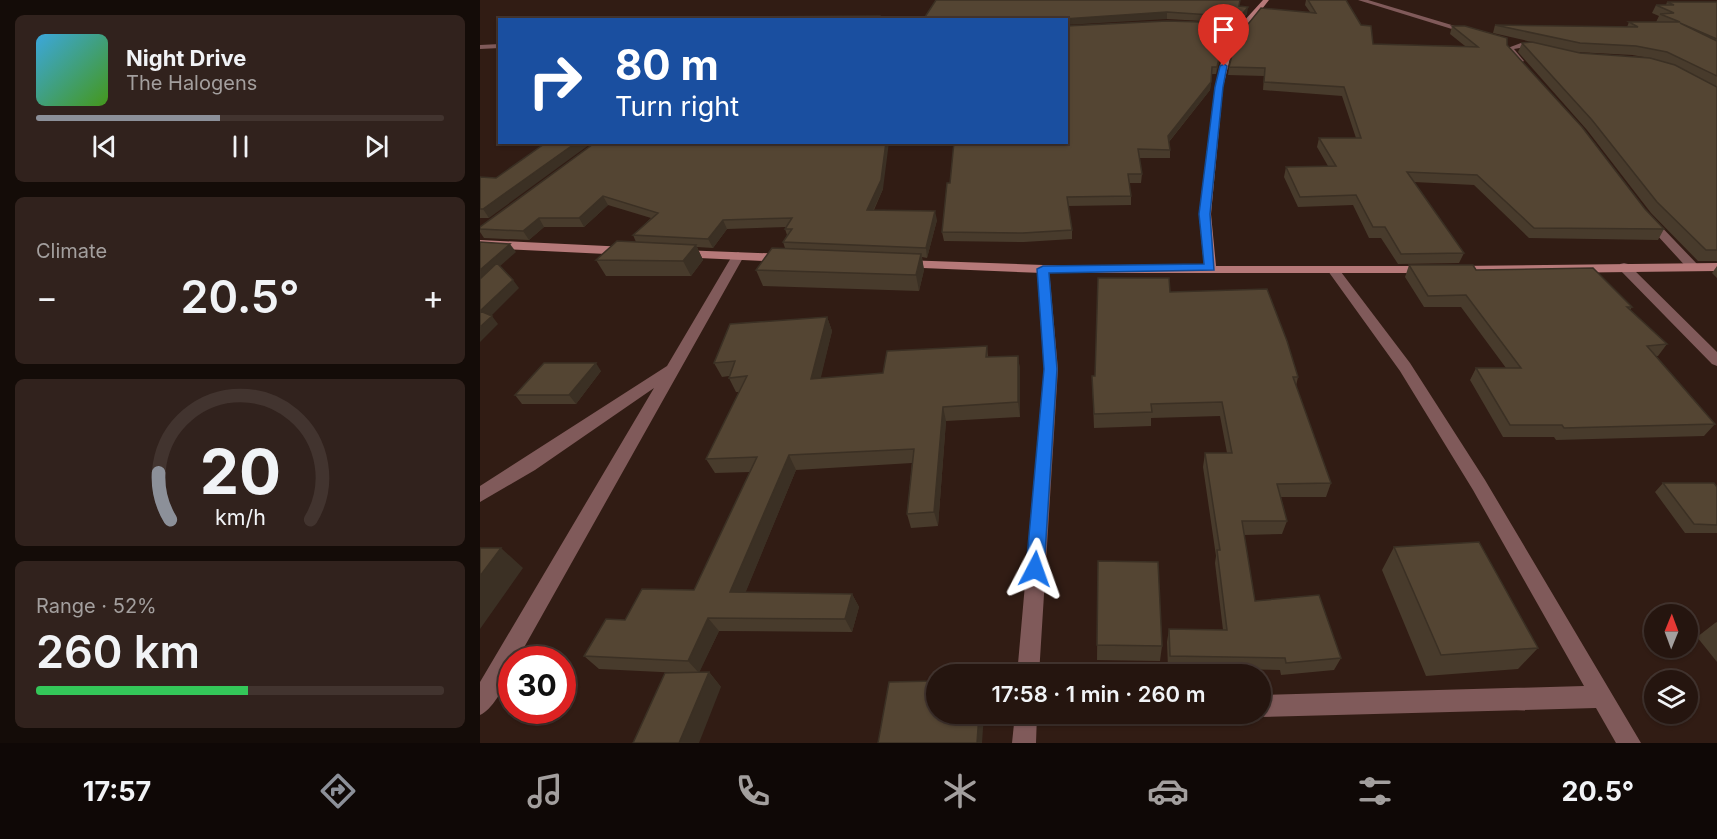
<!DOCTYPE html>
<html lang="en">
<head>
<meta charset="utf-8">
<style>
  :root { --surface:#25150f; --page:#31221d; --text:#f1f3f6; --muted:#a39f9e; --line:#42342f; --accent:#8c9099 }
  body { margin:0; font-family:Inter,sans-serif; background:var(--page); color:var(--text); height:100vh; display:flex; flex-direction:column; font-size:22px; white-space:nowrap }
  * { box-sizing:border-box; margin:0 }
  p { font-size:20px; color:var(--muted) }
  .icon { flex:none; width:33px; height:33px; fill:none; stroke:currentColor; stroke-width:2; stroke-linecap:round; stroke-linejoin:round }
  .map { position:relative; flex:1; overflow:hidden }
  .drawer { display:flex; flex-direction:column; gap:15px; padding:15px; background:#140c08; width:480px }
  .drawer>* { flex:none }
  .top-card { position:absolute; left:18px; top:18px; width:570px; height:126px; border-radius:0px; box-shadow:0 2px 4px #0004,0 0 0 2px var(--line); background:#1a4fa0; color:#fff; overflow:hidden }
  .needle { width:39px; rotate:1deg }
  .tools { position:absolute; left:1164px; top:604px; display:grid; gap:12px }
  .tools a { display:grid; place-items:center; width:54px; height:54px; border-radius:50%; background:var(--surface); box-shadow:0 2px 4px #0004,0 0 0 2px var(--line); font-size:30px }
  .speed { position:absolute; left:18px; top:646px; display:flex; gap:12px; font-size:30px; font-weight:700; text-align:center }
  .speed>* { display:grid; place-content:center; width:78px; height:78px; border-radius:50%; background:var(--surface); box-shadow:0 2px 4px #0004,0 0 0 2px var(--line); line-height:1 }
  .speed .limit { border:9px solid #d22; background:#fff; color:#111 }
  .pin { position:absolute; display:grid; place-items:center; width:51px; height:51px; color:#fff; margin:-62px -26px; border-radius:50% 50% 50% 0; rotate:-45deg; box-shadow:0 0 6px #0007 }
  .pin .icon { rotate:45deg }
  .me { position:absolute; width:66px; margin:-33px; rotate:4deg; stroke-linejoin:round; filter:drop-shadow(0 0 4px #0008) }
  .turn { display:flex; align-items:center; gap:21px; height:126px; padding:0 18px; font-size:27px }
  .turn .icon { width:78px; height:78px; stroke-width:2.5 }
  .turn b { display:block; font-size:42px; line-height:51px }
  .big { font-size:45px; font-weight:600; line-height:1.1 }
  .drawer .card { flex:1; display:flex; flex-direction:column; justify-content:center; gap:9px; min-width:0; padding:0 21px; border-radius:9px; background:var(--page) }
  .drawer .dial { align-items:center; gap:0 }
  .dial svg { height:156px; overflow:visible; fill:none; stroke:var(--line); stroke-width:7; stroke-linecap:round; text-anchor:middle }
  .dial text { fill:var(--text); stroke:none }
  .song { display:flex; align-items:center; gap:18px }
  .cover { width:72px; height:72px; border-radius:9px; background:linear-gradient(135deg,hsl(200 70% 55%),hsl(100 70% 35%)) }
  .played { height:6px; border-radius:3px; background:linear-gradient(90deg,var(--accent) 45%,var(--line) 45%) }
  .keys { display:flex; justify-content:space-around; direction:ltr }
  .heat { display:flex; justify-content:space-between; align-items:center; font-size:33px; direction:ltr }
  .charge { height:9px; border-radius:4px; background:linear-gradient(90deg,#34c759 52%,var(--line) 0) }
  .trip { position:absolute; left:446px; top:664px; width:345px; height:60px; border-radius:30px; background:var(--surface); box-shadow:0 2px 4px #0004,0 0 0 2px var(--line); font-weight:600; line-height:60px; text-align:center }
  .menu { display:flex; height:96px; justify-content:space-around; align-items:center; background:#0f0806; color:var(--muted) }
  .menu .icon { width:42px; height:42px }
  .menu .on { color:var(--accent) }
  .menu b { font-size:27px; color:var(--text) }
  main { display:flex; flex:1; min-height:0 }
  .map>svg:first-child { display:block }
</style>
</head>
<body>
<main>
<section class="drawer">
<div class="card">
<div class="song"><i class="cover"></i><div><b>Night Drive</b><p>The Halogens</p></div></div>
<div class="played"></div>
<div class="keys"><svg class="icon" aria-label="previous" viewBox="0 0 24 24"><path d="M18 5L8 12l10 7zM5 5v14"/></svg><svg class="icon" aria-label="pause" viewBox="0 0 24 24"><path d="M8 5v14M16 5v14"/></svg><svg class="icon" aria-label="next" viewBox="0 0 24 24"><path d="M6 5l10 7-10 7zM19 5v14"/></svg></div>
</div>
<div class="card"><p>Climate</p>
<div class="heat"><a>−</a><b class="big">20.5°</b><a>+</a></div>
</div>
<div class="card dial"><svg viewBox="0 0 100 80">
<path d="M14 69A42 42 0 1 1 86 69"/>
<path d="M14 69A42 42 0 0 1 8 45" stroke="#8c9099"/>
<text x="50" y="56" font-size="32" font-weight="700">20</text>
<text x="50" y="72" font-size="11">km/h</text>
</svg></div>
<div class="card"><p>Range · 52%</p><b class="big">260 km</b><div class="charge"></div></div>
</section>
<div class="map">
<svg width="1237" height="743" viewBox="0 0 1237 743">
  <rect width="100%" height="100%" fill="#311c14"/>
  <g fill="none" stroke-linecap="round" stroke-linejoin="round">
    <!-- street -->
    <path fill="#805a5a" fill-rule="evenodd" d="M878 0H888L995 32 988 34Z
      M1041 43 1065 48 1061 50 1045 47 1034 49 1044 61 1040 63 1025 49Z
      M20 44V48L0 49V45Z
      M1169 217 1173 218 1218 265V271H1210L1165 222 1163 220Z
      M258 252 264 256 37 660H32C32 675 14 710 0 715V682L174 388 55 470 0 502V486L187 366 252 256Z
      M1144 263 1148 264 1237 352V366L1232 364 1140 270V264Z
      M563 265 569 269 578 369 559 675H537L564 369 557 269Z
      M854 267 858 268 930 363 1005 480 1161 743H1136L1116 708 780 717 772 714H780V695L1104 686 993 490 920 371 848 271Z
      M535 714H557L556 743H532Z"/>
    <!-- secondary -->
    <path fill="#b67979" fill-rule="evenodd" d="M783 0H789L753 46 743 87 731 214 736 266H947L951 267V273H563L419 267 417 264 423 260 563 265 724 266 719 214 735 87 745 46 763 22Z
      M0 240 147 247 153 251 147 255 0 248Z
      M201 250 306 254 312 258 306 262 197 257V251Z
      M1237 263V271L977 274 971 270 977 266Z"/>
  </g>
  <!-- wall -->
  <path fill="#483b2c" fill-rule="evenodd" d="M826 0H828L893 44 985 46 970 34 972 26 1027 45 1165 209 1184 229 1178 240 1049 238 994 185 934 182 984 253 979 263 918 264 901 238H889L873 205 818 207 804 177 806 167 848 166 837 147 839 138H876L862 96 783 90 784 76 748 75 749 67 830 12 825 5Z
    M1187 2H1237V261H1218L1171 213 1107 130 1038 52 1042 43 1052 42 1013 33 1015 25 1147 27 1149 22H1177H1176L1179 16 1172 13 1176 5H1186ZM1096 52 1152 55 1164 57 1100 53Z
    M759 6 767 14 759 23 687 19 586 20Z
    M755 23 754 30 743 45 736 74H732L730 90 689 142 690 150V158H659L662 174 661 183H649L651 196V205L588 206 592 230V239L544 242 464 241 462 232 470 183Z
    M116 142 403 189 394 210 457 220 447 258 442 257 444 270 439 291 283 286 276 270 305 248 303 242 307 235 305 229 306 227 247 229 233 248 217 247 223 260 211 276H126L116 260 156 242 153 235 171 218 128 205 104 227H64L49 240 4 238 0 232V227Z
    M0 177 9 218H0Z
    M929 265 996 270 1152 307 1150 310 1187 344 1178 356H1176L1235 424 1224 436 1076 440 1074 437H1023L990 380 996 368H1026L981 307H944L925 277Z
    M1237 266V278L1232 273Z
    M690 292 818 377 816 386 851 483 846 497H801L807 521 802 534 764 535 775 601 861 658 854 670 801 675 800 670 688 668 687 642 689 629 743 630 735 563 736 556 723 467 725 453H747L740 416 671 418V426L614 428 612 376H615Z
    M347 317 352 331 340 379 403 373 507 346 508 357 538 356 540 370V417L466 421 458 526 431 528 427 514 432 463 316 470 265 593 372 594 379 607 372 632 239 631 219 672H229L241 687 201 673 119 669 104 656 145 620 214 590 270 472 235 473 226 459 259 392H256L249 378V376L242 377 234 363Z
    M121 371 96 404H42L35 395Z
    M1183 483 1237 487V533H1205L1175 492Z
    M914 547 1058 648 1038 669 946 676 902 570Z
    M618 561 682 646 680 661 617 660Z
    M1237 622V662L1217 637 1235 623Z"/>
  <!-- shaded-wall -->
  <path fill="#3b3024" d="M768 7 767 14 759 23 760 17Z
    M687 12V19L586 25V20H584V19Z
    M755 23 754 30 743 45 736 74 737 67 744 38Z
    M731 82 730 90 687 144 688 136Z
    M97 142H113L9 218 3 209Z
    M406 142H409L403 189 389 219 387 210Z
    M123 196 128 205 104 227 99 218Z
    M455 211 457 220 447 258 446 248Z
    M59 218 64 227 49 240 43 231Z
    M243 220 247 229 233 248 228 239Z
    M30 244 36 252 0 284V270Z
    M216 245 223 260 211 276 203 261Z
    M441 254 444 270 439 291 436 275Z
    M33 280 39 288 7 320 0 311Z
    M12 316 18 324 0 342V327Z
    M347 317 352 331 337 394 331 379Z
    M538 356 540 370V417L538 402Z
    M116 363 121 371 96 404 89 395Z
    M463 407 466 421 458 526 454 512Z
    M309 455 316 470 260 606 250 592Z
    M21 548 43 568 0 629V576Z
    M372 594 379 607 372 632 365 619Z
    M228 618 239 631 219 673 208 661Z
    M229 672 241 687 219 743H199Z
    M499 714H504L502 743H497Z"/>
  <!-- building -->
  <path fill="#544533" stroke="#3b3024" stroke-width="1.5" d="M456 0H760L759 6 768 7 760 17 687 12 584 19V20H443Z
    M828 0H866L881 25 891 26 893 44 998 47 972 26H985L1027 38V45L1102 127 1165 209 1184 229 1054 228 997 175 927 172 984 253 921 254 905 227H893L876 195 820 197 806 167 856 166 839 138H881L864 87 784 82 785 68 749 67 756 39 781 8 836 13Z
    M1187 2H1237V39L1200 23 1237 41V76L1187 52 1156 46 1100 43 1015 25 1158 27 1149 22H1200L1180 14 1194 13 1176 5H1194Z
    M400 16V20H233L237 17Z
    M687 21 755 23 744 38 737 67H732L731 82 688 136 690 150 658 149 662 174H648L651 196 587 197 592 230 543 233 462 232 467 183H470L474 142H586V26Z
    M1052 42 1100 53 1170 58 1195 65 1237 87V250H1226L1177 202 1112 120 1042 43Z
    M67 142H97L3 209H0V177L16 178Z
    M116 142H406L401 180 387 210 455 211 446 248 303 242 312 229H305L312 218 243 220 228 239 153 235 178 213 123 196 99 218H59L43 231 0 229V227Z
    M137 241 216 245 203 261 116 260Z
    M0 242 30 244 0 270Z
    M292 248 441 254 436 275 276 270Z
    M17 263 33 280 0 311 12 316 0 327V279Z
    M929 265H993L996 270 1113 268 1152 307H1147L1187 344 1167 346 1235 424 1084 428 1082 425H1030L996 368H1041L986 295 948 296Z
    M618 278H689L690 292 787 289 807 341 818 377H813L851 483 797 484 807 521H762L775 601 839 595 861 658 806 663 805 658 690 656 689 629 747 630 737 550H740L725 453H752L742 402 671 404 672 412 614 414 612 376H615Z
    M347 317 331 379 403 373 407 351 507 346 506 357 538 356V402L463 407 454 512 427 514 434 449 309 455 250 592 372 594 365 619 228 618 208 661 104 656 126 619 145 620 162 589 214 590 277 457 226 459 267 376 249 378 255 361 234 363 250 324Z
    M64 363H116L89 395H35Z
    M1183 483H1234L1237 487V525L1214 524Z
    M999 542 1058 648 961 655 914 547Z
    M0 548H21L0 576Z
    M618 561 678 562 682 646 617 645Z
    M229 672 199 743H153L185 673Z
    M456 681V714H499L497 743H398L409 682Z"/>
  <!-- route -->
  <path fill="#1a73e8" stroke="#114b97" stroke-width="1.5" d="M744 64 747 66 743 87 730 214 734 270 569 273 577 369 564 569 562 574 555 577 549 574 546 569 564 369 557 269 563 266 724 264 719 214 735 87 740 66Z"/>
</svg>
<div class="tools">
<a><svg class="needle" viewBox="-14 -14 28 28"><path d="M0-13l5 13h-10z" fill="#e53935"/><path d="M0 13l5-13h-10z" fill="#a39f9e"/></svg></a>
<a><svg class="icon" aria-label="layers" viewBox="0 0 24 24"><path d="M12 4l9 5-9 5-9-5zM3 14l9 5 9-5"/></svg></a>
</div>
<div class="speed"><div class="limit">30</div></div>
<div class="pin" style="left:744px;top:66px;background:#d93025"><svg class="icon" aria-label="arrive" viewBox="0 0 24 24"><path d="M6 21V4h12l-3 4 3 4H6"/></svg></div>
<svg class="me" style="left:555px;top:569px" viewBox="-20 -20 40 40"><path d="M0-17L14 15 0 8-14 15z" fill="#1a73e8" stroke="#fff" stroke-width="4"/></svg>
<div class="trip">17:58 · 1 min · 260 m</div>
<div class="top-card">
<div class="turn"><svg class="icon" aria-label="right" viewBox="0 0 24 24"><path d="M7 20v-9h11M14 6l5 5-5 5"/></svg><div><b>80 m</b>Turn right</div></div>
</div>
</div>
</main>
<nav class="menu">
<b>17:57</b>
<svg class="icon on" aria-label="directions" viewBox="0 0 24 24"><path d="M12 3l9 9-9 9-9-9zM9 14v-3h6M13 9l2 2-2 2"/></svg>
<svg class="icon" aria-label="music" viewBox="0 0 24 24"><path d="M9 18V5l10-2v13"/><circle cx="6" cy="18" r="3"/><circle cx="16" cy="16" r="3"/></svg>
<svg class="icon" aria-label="phone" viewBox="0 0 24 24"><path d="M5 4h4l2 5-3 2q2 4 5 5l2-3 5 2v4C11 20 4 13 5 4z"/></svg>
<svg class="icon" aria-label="climate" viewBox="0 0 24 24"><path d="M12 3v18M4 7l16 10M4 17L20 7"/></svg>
<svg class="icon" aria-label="car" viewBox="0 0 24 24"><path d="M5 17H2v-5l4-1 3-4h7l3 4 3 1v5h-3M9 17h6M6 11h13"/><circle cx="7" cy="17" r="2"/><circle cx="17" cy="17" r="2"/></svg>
<svg class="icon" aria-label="filters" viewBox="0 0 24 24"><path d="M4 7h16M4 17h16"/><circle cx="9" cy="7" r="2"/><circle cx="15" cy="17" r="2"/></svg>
<b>20.5°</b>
</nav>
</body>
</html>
